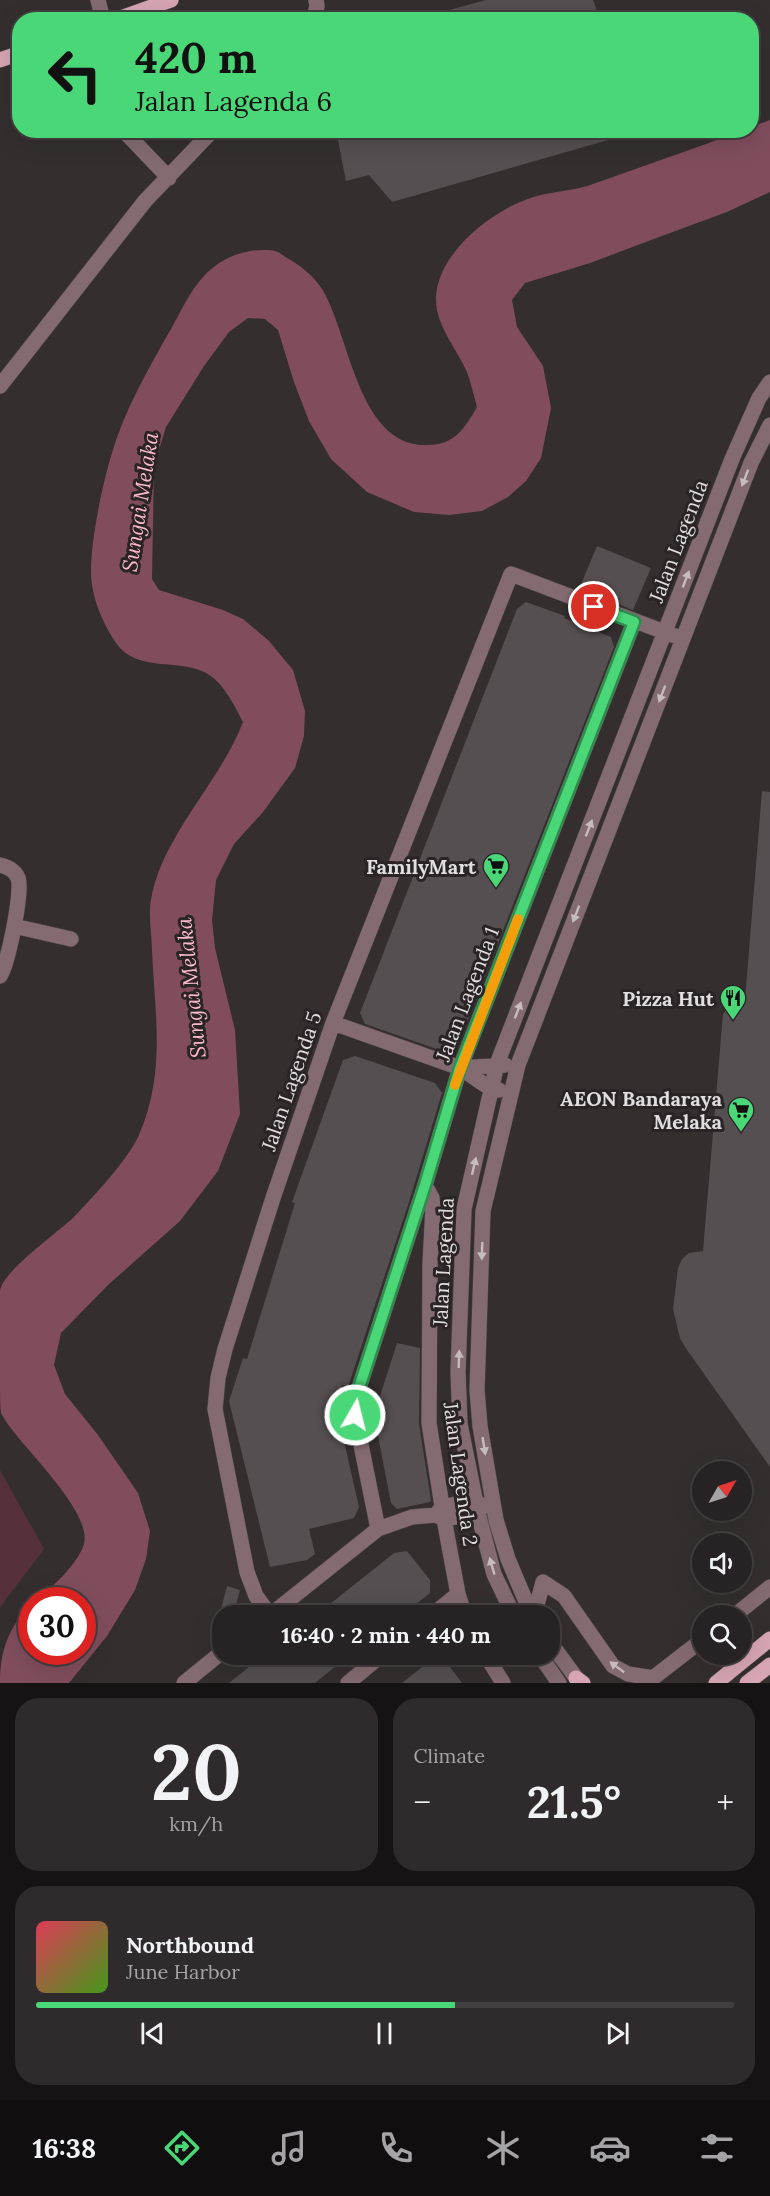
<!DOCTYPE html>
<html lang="en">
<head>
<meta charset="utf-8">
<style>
  :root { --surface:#272223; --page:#2f2a2b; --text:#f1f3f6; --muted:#a4a4a6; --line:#433f41; --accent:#4ad778 }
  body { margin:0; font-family:Lora,serif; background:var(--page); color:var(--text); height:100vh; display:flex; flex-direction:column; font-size:22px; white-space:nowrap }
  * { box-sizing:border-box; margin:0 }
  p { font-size:20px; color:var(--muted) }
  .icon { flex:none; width:33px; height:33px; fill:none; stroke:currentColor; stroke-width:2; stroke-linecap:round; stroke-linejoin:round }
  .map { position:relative; height:1683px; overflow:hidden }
  .drawer { display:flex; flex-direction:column; gap:15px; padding:15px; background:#151313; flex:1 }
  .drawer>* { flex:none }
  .hud { position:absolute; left:12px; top:12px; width:747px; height:126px; border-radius:24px; box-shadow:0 6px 24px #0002,0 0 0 2px var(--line); background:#4ad778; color:#111; overflow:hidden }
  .needle { width:39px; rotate:51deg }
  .fabs { position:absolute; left:692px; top:1461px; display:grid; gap:12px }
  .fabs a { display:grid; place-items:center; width:60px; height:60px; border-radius:50%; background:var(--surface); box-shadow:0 6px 24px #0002,0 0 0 2px var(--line); font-size:30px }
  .speed { position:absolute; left:18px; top:1587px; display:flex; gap:12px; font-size:30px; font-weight:700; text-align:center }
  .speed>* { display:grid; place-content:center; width:78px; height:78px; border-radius:50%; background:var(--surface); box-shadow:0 6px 24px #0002,0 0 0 2px var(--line); line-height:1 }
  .speed .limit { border:9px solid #d22; background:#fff; color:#111 }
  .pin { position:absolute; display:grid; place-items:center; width:51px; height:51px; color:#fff; margin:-26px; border:3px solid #fff; border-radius:50%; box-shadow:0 2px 6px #0007 }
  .me { position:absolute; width:66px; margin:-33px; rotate:8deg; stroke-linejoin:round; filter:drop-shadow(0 0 4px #0008) }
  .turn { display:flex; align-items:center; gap:21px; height:126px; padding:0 24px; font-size:27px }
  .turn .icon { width:78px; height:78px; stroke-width:2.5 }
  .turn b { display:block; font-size:42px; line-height:51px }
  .big { font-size:45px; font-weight:700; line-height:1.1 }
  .drawer .widget { flex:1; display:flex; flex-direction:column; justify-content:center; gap:9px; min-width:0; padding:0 21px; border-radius:24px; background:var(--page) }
  .drawer .dial { align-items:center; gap:0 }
  .dial b { font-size:78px; line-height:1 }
  .song { display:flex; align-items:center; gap:18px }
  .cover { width:72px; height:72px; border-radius:9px; background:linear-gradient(135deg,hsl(350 70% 55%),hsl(100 70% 35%)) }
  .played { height:6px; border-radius:3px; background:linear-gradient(90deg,var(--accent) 60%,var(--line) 60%) }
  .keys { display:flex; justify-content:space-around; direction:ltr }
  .heat { display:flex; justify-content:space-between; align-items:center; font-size:33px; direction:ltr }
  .drawer .tiles { flex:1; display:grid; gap:15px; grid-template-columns:1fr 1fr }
  .widget:last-child { grid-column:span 2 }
  .trip { position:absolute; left:212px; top:1605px; width:348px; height:60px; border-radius:24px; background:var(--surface); box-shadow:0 6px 24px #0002,0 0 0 2px var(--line); font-weight:700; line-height:60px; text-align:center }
  .menu { display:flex; height:96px; justify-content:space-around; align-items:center; background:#100e0e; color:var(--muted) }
  .menu .icon { width:42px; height:42px }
  .menu .selected { color:var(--accent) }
  .menu b { font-size:27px; color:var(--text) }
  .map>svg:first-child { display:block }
</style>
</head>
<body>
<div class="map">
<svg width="770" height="1683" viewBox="0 0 770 1683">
  <rect width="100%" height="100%" fill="#342e2f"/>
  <!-- green -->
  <path fill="#56313c" d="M0 1470 44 1549 0 1607Z"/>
  <!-- water -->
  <path fill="#814d5d" d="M770 120V192L727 212 659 237 590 263 525 283 512 300 517 327 543 366 551 408 541 458 526 481 508 497 482 511 449 515 414 512 367 492 331 459 309 421 294 382 278 330 265 319 248 318 229 332 204 366 166 427 154 466 152 579 159 590 223 610 243 619 269 641 293 670 305 711 304 736 295 768 263 812 234 844 216 880 212 920 215 948 235 1030 240 1114 218 1171 180 1221 108 1285 61 1333 54 1365 65 1394 98 1435 138 1493 150 1531 146 1559 135 1590 107 1636 69 1683H0C0 1652 8 1627 31 1605L32 1652H82V1600H37C53 1586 74 1568 83 1547 97 1512 16 1444 1 1413 0 1406 0 1392 0 1383 0 1353 0 1323 0 1292 0 1273 57 1233 73 1218 92 1198 128 1160 139 1135 166 1072 155 1016 152 951 152 935 148 916 151 900 161 837 221 781 243 722 234 705 224 683 206 673 180 658 136 673 116 643 102 622 91 596 91 571 91 539 102 487 111 456 124 411 148 369 171 329 181 311 190 291 204 276 215 264 230 255 246 252 253 250 268 249 275 251 279 252 284 256 287 258 300 265 311 274 320 286 350 330 356 447 427 445 455 445 464 429 477 407 474 396 471 383 467 372 456 347 435 325 436 297 438 254 488 214 525 200 547 191 573 192 596 183 645 166 694 148 742 131L752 130V127Z"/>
  <!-- building -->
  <path fill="#564f51" d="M486 0H593L600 20H428L427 16Z
    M336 130H629V134L392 202 369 175 346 181Z
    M597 546 651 568 633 610 579 589Z
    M526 602 565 616 564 618 611 637 614 647 457 1048 448 1053 365 1024 360 1013 517 609Z
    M762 791 770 792V1467L685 1347 680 1338 673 1309 678 1268 682 1259 689 1253 703 1251 723 1014 731 1003 745 1000Z
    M355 1056 435 1083 442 1093 409 1202 348 1387 342 1385 336 1406 359 1507 354 1518 309 1529 315 1554 307 1560 270 1567 229 1401 243 1358 247 1359 295 1203 292 1202 343 1060Z
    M397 1343 420 1348 419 1424 431 1500 430 1502 397 1509 391 1503 374 1415Z
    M407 1551 430 1580V1593L401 1616H315L394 1553Z
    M227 1586 240 1590 233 1616 220 1613Z
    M265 1654H351L315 1683H229Z
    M436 1656 444 1659 462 1683H402Z"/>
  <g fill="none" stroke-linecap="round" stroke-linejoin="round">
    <!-- minor casing -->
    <g stroke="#504a4b" stroke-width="16">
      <path id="minor" d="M98 0 103 20
        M313 20 317 6 316 0
        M123 130 169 178
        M0 386 145 201 213 130
        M0 865C8 867 15 870 18 878 23 891 8 964 0 976
        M14 926 71 939
        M333 1023 460 1068 491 1089 499 1090
        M460 1068 505 1065
        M425 1185 432 1198 433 1207 430 1264 429 1423 444 1519 458 1594 465 1616
        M436 1515 442 1507 475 1500
        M378 1529 355 1415 357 1394 425 1185 460 1068 634 622
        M270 1615 256 1596 247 1572 215 1409 218 1378 225 1349 273 1198 333 1023 511 574 683 639
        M269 1616 378 1529 412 1517 436 1515 444 1519 478 1513 483 1505
        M431 1616 458 1594
        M514 1616 494 1574 478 1513 460 1424 458 1372 464 1209 497 1064 732 459 759 398 770 382
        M532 1616 508 1559 496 1520 480 1426 477 1390 483 1211 518 1065 751 463 770 425
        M534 1616 543 1582 564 1596 613 1666 628 1674 653 1678 702 1640
        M734 1616 770 1587
        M549 1641 580 1683
        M485 1654 503 1683
        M539 1654 559 1683
        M184 1683 222 1652
        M348 1683 383 1654"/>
    </g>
    <!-- major casing -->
    <g stroke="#504a4b" stroke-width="16">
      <path id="major" d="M115 20 171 0
        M0 60 20 53
        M576 1678 583 1683
        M716 1683 770 1639
        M747 1683 770 1665"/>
    </g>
    <!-- minor -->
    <use href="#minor" stroke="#846b72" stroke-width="15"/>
    <!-- major -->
    <use href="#major" stroke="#d7a5b3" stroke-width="15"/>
  </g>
  <!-- one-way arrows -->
  <defs><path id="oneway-solid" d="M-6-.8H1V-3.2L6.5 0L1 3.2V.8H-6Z" transform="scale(1.5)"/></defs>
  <g fill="#c6bcbe">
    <use href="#oneway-solid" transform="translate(745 478) rotate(111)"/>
    <use href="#oneway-solid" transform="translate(686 579) rotate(-69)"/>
    <use href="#oneway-solid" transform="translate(662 694) rotate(111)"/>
    <use href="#oneway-solid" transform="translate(589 828) rotate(-69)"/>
    <use href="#oneway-solid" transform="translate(576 914) rotate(111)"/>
    <use href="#oneway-solid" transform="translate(518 1010) rotate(-69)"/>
    <use href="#oneway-solid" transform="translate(474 1166) rotate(-77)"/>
    <use href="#oneway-solid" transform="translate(482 1251) rotate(92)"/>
    <use href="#oneway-solid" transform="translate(459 1359) rotate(-88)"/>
    <use href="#oneway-solid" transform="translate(484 1446) rotate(81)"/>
    <use href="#oneway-solid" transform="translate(492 1566) rotate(-106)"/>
    <use href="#oneway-solid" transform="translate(617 1667) rotate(-143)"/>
  </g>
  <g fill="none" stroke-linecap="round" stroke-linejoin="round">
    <!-- route casing -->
    <g stroke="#308c4e" stroke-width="15">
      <path id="route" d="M355 1415 357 1394 425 1185 460 1068 634 622 594 607"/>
    </g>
    <!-- route -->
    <use href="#route" stroke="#4ad778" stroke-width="10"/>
    <!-- slow -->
    <path stroke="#f59e0b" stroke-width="10" d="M455 1085 518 919"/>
  </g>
  <!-- icons -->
  <defs>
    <g id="supermarket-pin" transform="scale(1.35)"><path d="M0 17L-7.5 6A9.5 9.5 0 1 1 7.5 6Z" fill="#4ad778" stroke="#2a2426"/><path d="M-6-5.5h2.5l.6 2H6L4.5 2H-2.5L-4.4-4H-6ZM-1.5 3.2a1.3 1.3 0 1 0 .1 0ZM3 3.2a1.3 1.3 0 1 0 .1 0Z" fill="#111"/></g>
    <g id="restaurant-pin" transform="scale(1.35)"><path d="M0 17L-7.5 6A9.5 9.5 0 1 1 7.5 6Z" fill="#4ad778" stroke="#2a2426"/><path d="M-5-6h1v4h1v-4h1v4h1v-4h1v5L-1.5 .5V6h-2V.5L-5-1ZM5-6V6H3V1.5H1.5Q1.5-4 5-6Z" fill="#111"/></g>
  </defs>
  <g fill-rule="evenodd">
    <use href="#supermarket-pin" x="496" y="866"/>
    <use href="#restaurant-pin" x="733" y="998"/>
    <use href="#supermarket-pin" x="741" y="1110"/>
  </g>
  <g text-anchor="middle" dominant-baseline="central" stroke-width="6" stroke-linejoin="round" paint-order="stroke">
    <!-- street labels -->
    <g font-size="20" fill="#e2dedf" stroke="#2a2426">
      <text transform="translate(678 541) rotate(-69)">Jalan Lagenda</text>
      <text transform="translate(467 994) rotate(-69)">Jalan Lagenda 1</text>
      <text transform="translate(291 1081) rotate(-71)">Jalan Lagenda 5</text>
      <text transform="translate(443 1262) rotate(-87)">Jalan Lagenda</text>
      <text transform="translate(461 1474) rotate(82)">Jalan Lagenda 2</text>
    </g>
    <!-- poi labels -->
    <g font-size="20" font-weight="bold" fill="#e2dedf" stroke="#2a2426" text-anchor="end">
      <text x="476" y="866">FamilyMart</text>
      <text x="714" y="998">Pizza Hut</text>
      <text x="722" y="1098">AEON Bandaraya<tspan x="722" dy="23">Melaka</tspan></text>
    </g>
    <!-- water labels -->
    <g font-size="21" font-style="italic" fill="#ffbbce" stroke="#2a2426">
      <text transform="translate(140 502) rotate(-81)">Sungai Melaka</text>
      <text transform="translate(191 988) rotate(-96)">Sungai Melaka</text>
    </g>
  </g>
</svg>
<div class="fabs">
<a><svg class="needle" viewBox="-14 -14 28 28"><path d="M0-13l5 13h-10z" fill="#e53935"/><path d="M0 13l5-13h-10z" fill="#a4a4a6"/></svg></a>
<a><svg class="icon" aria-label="sound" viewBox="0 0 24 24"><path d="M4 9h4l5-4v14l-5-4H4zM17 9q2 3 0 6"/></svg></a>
<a><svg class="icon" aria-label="search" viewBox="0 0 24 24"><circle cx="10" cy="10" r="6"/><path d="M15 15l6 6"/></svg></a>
</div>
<div class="speed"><div class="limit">30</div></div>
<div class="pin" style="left:594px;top:607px;background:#d93025"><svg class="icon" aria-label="arrive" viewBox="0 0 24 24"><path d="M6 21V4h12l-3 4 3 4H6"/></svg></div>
<svg class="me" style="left:355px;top:1415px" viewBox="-20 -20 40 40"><circle r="17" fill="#4ad778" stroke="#fff" stroke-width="3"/><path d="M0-11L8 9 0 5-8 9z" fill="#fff"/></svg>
<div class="trip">16:40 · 2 min · 440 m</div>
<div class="hud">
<div class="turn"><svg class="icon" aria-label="left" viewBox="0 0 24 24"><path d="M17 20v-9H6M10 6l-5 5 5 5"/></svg><div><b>420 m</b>Jalan Lagenda 6</div></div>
</div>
</div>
<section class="drawer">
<div class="tiles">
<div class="widget dial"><b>20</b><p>km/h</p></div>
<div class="widget"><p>Climate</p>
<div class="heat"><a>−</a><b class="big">21.5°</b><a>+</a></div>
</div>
<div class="widget">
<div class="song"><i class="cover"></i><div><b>Northbound</b><p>June Harbor</p></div></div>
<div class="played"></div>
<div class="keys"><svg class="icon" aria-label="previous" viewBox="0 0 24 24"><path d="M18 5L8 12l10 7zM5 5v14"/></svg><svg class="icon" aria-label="pause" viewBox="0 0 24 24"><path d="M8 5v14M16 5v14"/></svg><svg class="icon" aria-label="next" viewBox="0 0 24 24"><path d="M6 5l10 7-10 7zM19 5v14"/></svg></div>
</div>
</div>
</section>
<nav class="menu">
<b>16:38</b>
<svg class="icon selected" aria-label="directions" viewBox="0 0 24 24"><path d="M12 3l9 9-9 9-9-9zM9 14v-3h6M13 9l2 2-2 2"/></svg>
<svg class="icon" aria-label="music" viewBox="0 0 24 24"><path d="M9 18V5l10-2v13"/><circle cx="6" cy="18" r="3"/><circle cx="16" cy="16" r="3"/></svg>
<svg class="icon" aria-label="phone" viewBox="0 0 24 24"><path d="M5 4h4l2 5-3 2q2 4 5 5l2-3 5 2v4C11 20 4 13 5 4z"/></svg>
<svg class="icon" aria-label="climate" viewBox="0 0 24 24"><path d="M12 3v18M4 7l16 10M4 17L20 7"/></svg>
<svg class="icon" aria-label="car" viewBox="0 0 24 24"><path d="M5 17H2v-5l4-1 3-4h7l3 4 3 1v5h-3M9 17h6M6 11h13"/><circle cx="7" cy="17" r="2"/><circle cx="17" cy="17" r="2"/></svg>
<svg class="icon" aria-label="filters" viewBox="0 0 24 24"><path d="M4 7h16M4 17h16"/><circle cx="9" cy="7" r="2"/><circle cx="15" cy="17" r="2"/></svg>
</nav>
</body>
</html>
